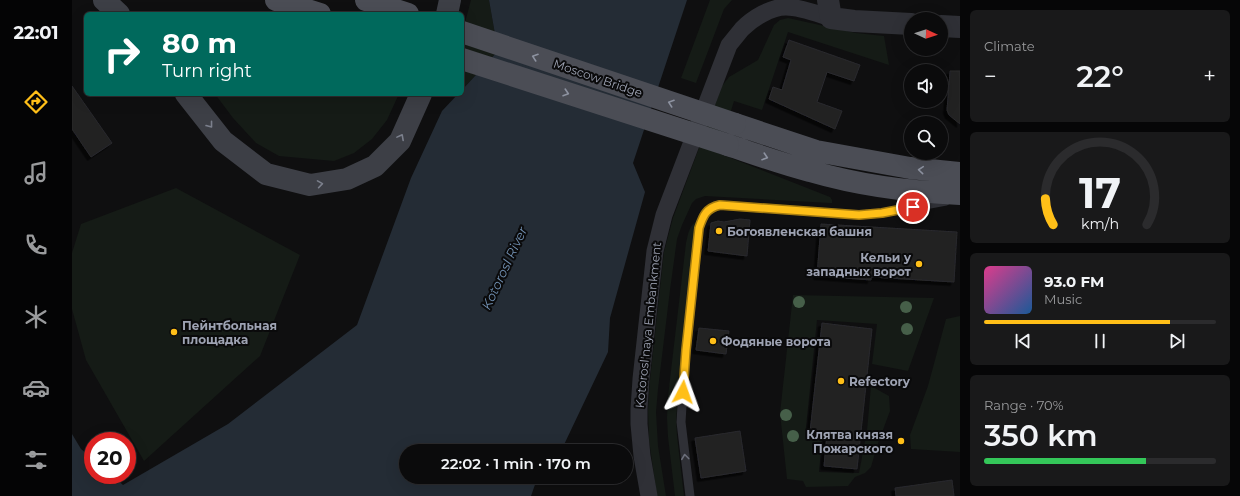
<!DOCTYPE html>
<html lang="en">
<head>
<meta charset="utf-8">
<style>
  :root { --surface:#0b0b0c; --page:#19191a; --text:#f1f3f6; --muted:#9a9b9d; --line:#2b2b2d; --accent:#ffbf18 }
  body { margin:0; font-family:Montserrat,sans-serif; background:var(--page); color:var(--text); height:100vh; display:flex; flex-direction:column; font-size:15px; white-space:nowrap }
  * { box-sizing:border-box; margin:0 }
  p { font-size:13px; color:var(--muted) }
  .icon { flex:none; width:22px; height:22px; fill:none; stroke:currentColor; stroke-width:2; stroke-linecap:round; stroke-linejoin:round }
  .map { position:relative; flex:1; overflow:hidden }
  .drawer { display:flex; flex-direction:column; gap:10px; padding:10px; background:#060607; width:280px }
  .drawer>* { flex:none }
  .guide { position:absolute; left:12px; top:12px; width:380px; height:84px; border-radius:6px; box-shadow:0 4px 16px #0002,0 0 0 1px var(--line); background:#00695c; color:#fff; overflow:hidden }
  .needle { width:26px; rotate:93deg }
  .controls { position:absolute; left:832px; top:12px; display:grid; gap:8px }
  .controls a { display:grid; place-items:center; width:44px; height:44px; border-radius:50%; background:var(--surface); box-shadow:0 4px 16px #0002,0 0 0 1px var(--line); font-size:20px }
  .speed { position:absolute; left:12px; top:432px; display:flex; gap:8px; font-size:20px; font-weight:700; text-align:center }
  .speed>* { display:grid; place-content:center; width:52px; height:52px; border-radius:50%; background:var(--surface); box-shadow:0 4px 16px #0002,0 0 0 1px var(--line); line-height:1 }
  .speed .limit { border:6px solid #d22; background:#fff; color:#111 }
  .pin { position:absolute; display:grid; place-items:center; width:34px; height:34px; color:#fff; margin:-17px; border:2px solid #fff; border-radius:50%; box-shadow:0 1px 4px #0007 }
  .me { position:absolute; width:44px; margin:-22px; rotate:4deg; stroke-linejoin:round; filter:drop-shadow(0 0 3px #0008) }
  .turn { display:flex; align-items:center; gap:14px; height:84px; padding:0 12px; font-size:18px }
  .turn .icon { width:52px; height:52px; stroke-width:2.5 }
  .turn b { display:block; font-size:28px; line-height:34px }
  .big { font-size:30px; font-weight:600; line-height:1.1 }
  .drawer .tile { flex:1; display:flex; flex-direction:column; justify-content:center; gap:6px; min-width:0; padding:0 14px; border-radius:6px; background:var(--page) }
  .drawer .dial { align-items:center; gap:0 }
  .dial svg { height:104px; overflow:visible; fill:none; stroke:var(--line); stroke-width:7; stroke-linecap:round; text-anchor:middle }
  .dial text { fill:var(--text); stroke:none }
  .song { display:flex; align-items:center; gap:12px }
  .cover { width:48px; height:48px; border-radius:6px; background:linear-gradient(135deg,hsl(330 70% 55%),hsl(210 70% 35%)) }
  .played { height:4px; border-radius:2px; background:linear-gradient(90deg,var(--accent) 80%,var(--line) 80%) }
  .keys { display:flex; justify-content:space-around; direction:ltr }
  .heat { display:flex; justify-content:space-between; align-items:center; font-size:22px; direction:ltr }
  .charge { height:6px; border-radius:3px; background:linear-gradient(90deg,#34c759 70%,var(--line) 0) }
  .trip { position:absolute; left:327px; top:444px; width:234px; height:40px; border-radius:20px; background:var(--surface); box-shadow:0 4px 16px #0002,0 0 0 1px var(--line); font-weight:600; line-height:40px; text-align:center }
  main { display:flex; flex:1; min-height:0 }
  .dock { display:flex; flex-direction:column; width:72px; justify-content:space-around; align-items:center; background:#040405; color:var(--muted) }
  .dock .icon { width:28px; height:28px }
  .dock .active { color:var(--accent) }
  .dock b { font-size:18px; color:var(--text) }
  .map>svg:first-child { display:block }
</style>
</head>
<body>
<main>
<nav class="dock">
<b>22:01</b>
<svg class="icon active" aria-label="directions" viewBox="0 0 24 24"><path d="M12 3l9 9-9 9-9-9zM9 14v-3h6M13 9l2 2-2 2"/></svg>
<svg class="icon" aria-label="music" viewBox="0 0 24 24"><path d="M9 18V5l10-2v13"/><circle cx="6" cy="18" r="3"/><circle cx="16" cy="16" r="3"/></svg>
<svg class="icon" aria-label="phone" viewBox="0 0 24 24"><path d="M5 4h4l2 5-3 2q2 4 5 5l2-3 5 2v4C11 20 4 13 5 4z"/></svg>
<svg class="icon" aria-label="climate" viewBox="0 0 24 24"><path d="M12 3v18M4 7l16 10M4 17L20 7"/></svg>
<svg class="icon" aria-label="car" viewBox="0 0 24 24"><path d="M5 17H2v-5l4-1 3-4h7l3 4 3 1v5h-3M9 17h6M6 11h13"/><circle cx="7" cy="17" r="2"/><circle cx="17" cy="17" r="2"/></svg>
<svg class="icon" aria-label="filters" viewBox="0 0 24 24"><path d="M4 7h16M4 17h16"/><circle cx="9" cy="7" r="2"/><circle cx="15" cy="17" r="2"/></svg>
</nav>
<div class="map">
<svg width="888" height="496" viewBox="0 0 888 496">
  <defs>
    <filter id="shadow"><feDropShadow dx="-3.5" dy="3.5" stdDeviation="0" flood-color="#0009"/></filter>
  </defs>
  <rect width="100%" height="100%" fill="#0f0f10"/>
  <!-- green -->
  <path fill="#151b16" d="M399 0H417L426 51 390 90V34Z
    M638 0H660L652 9 624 83 609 78Z
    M716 18 784 33 812 36 817 65 716 32 690 110 662 101 646 153 758 197 760 200V203H758L633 196 624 199 620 203 610 225 605 239 598 290 586 389 584 412 586 446 594 496H585L577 440 576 409 578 380 592 252 601 218 650 86 657 77 686 60 702 25 708 20Z
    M143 94H321L326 96 315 120 300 139 282 153 262 161 207 156 184 143 161 118Z
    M104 188 228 255 188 356 72 461 14 360 0 309V253L9 224Z
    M626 221 610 349 604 419 605 436 612 496H603L596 437 595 418 596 396 614 243C616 235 617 224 626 221Z
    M721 295 862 298 836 371 800 364 805 324 745 320 733 437 750 439 747 472 787 473 795 431 799 386 817 396 818 411 805 446 799 467 793 473 783 477 776 486 734 487 731 481 715 479 708 413Z
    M888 316V452L839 449 838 435 856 386 874 319Z"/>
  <!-- water -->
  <path fill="#242c35" d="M417 0H615L561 163 573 192 538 318 536 352 489 451H334V477H468L465 479 459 496H0V434L9 449 21 459V475H40L51 485 156 424 285 325 339 178 370 111 386 94H390V90L426 51Z"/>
  <!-- building -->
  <path fill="#222224" stroke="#29292d" filter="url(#shadow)" d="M717 40 788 65 782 81 755 72 745 102 770 111 763 129 697 99 701 87 710 90 719 60 711 57Z
    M878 71H888V124L877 115 875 110Z
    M0 86 40 143 19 157 0 129Z
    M668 219 678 220 675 256 636 251 639 223 646 221 652 222Z
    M749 224 885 232 882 282 799 277V280L745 276Z
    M750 323 800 329 785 469 752 466 755 434 738 432Z
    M627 328 657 331 654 354 624 350Z
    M668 431 674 471 629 478 623 438Z
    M880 480 882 496H824L823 488Z"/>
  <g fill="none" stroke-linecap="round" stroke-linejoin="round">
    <!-- service -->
    <path stroke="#2f3036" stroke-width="9" d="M618 496 609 422 610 406 614 351 627 228C631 217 634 208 647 205L787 215 810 213 874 201"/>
    <!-- minor -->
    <path stroke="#2f3036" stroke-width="17" d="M577 496 570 456 567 424V409L569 379 583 251 592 215 657 45C661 40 666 34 670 29 681 18 699 7 714 7 728 7 746 14 759 18"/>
    <!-- tertiary -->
    <path stroke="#2f3036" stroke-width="22" d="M756 0 759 18 782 21 839 24
      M869 26 888 27"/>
    <!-- secondary -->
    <path stroke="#3d3f46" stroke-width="22" d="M32 0 47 14
      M375 14 378 0
      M114 94 151 141 194 174 238 185 275 179 303 166 328 141 349 94"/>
    <!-- primary -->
    <path stroke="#4b4d55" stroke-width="22" d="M204 0 248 14
      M294 0 336 14
      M663 124 744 151 838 168 888 173
      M656 145C683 154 710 164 738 171 786 185 837 192 888 194"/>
    <!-- primary-bridge -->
    <path stroke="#4b4d55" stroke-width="22" d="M390 32 663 124
      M390 59 656 145"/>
  </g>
  <!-- trees -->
  <g fill="#465f49">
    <circle cx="727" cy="302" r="6"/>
    <circle cx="834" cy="307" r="6"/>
    <circle cx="835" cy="329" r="6"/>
    <circle cx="714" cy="415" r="6"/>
    <circle cx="721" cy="436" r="6"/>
  </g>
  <!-- one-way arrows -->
  <defs><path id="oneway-chevron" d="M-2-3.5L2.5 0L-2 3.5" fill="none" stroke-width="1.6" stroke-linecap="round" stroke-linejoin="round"/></defs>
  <g stroke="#8d92a0">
    <use href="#oneway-chevron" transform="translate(463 57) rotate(-161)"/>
    <use href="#oneway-chevron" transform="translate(494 93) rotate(18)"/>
    <use href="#oneway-chevron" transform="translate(599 103) rotate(-161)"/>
    <use href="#oneway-chevron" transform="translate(693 157) rotate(18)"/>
    <use href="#oneway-chevron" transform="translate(849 170) rotate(-175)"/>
  </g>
  <g stroke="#7c808d">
    <use href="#oneway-chevron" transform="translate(138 125) rotate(52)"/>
    <use href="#oneway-chevron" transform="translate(329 137) rotate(-62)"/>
    <use href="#oneway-chevron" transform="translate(248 184) rotate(-9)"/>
  </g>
  <use stroke="#6c6f7b" href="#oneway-chevron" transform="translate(613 457) rotate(-97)"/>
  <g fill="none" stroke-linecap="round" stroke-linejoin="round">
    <!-- route casing -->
    <g stroke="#a67c10" stroke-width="10">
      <path id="route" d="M611 392 614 350 627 228C631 216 634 208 648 205L787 215 810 213 841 207"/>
    </g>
    <!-- route -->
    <use href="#route" stroke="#ffbf18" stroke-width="7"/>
  </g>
  <!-- markers -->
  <g fill="#ffbf18" stroke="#0a0a0b" stroke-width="1.5">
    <circle cx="647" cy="231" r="4"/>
    <circle cx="847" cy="264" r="4"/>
    <circle cx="102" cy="332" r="4"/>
    <circle cx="641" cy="341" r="4"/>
    <circle cx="769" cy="381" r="4"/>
    <circle cx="829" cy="441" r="4"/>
  </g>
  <g text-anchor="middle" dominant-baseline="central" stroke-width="4" stroke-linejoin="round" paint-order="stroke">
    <!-- street labels -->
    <g font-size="12" fill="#9ea3b3" stroke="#0a0a0b">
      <text transform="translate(526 78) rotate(19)">Moscow Bridge</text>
      <text transform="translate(576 325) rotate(-84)">Kotorosl'naya Embankment</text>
    </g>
    <!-- poi labels -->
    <g font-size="12" font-weight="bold" fill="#9ea3b3" stroke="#0a0a0b" text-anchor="start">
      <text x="655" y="231">Богоявленская башня</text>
      <text x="839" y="257" text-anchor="end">Кельи у<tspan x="839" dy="14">западных ворот</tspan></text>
      <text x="110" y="325">Пейнтбольная<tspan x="110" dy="14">площадка</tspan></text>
      <text x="649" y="341">Фодяные ворота</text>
      <text x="777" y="381">Refectory</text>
      <text x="821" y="434" text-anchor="end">Клятва князя<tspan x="821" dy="14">Пожарского</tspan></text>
    </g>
    <!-- water labels -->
    <g font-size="13" font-style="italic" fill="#7190b2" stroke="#0a0a0b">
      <text transform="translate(432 268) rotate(-65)">Kotorosl River</text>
    </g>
  </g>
</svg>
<div class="controls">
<a><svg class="needle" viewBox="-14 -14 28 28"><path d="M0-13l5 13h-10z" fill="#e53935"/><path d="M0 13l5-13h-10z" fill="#9a9b9d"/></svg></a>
<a><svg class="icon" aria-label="sound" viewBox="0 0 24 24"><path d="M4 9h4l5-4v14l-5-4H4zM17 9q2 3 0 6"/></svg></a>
<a><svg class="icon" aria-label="search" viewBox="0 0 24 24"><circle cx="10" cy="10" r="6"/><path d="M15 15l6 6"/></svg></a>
</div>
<div class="speed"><div class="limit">20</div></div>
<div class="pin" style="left:841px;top:207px;background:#d93025"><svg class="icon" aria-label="arrive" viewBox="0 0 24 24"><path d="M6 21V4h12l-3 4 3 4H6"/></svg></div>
<svg class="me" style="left:611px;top:392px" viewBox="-20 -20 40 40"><path d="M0-17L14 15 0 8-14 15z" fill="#ffbf18" stroke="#fff" stroke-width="4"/></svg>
<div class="trip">22:02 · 1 min · 170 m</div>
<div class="guide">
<div class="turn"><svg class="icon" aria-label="right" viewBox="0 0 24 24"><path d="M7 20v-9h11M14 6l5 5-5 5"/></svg><div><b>80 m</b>Turn right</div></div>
</div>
</div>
<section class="drawer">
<div class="tile"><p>Climate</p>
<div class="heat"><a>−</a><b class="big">22°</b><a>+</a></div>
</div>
<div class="tile dial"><svg viewBox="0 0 100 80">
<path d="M14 69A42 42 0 1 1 86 69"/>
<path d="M14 69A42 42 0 0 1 8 49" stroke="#ffbf18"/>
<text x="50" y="56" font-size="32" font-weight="700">17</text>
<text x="50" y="72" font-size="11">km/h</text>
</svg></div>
<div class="tile">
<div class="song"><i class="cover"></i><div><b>93.0 FM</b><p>Music</p></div></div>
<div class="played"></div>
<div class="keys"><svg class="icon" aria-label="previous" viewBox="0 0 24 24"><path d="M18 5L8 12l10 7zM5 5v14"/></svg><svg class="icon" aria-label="pause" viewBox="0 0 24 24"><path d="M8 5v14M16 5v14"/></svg><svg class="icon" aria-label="next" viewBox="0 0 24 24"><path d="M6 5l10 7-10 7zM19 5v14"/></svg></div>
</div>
<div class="tile"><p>Range · 70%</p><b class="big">350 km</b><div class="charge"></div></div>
</section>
</main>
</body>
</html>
